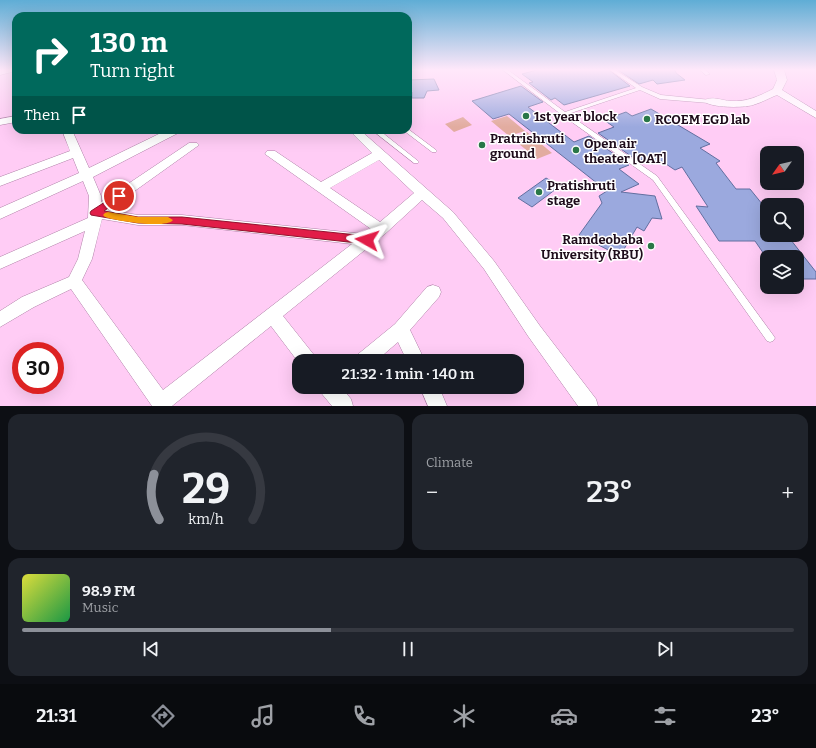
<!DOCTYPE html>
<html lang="en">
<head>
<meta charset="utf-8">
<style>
  :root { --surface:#171b24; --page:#20242c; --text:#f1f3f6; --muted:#9ea1a6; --line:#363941; --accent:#8c9099 }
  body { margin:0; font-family:Bitter,serif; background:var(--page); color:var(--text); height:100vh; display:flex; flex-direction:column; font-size:15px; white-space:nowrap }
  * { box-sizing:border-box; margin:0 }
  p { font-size:13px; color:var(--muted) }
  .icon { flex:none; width:22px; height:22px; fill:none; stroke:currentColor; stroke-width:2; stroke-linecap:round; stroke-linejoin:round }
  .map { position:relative; height:406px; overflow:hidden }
  .details { display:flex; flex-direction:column; gap:8px; padding:8px; background:#0d0f14; flex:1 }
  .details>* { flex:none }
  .banner { position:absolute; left:12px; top:12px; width:400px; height:122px; border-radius:12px; box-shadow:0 4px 16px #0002; background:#00695c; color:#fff; overflow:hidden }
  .needle { width:26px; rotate:236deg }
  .fabs { position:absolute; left:760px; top:146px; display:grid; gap:8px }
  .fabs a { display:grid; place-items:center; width:44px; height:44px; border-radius:8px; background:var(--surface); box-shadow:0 4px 16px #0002; font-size:20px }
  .speed { position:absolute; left:12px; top:342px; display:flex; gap:8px; font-size:20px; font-weight:700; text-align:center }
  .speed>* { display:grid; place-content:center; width:52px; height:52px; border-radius:50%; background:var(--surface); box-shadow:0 4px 16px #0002; line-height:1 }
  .speed .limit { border:6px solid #d22; background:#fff; color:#111 }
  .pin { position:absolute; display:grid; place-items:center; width:34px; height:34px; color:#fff; margin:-17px; border:2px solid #fff; border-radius:50%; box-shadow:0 1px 4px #0007 }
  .me { position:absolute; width:44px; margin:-22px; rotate:276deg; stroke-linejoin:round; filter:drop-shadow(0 0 3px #0008) }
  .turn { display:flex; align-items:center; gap:14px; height:84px; padding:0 12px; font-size:18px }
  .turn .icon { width:52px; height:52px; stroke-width:2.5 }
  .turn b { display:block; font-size:28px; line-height:34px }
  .then { display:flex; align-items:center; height:38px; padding:0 12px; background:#0003; gap:8px; font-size:15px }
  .big { font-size:30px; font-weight:600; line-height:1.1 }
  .details .card { flex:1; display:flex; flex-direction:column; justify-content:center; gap:6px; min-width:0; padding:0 14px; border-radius:12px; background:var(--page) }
  .details .dial { align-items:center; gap:0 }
  .dial svg { height:104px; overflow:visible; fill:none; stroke:var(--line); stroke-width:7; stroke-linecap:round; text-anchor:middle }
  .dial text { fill:var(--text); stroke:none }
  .song { display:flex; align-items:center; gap:12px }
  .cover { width:48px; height:48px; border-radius:6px; background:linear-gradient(135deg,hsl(60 70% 55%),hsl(140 70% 35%)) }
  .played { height:4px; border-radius:2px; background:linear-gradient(90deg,var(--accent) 40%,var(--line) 40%) }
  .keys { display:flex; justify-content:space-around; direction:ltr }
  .heat { display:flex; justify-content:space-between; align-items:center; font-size:22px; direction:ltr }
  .details .tiles { flex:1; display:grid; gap:8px; grid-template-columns:1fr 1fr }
  .card:last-child { grid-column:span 2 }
  .trip { position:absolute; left:292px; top:354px; width:232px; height:40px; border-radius:12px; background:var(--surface); box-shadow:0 4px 16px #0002; font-weight:600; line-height:40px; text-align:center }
  .tab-bar { display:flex; height:64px; justify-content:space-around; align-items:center; background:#090b0e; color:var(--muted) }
  .tab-bar .icon { width:28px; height:28px }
  .tab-bar .active { color:var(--accent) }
  .tab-bar b { font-size:18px; color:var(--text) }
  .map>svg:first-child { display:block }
</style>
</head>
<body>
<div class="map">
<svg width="816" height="406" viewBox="0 0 816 406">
  <rect width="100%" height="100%" fill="#ffccf5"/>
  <!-- green -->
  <path fill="#e2aca0" d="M507 116 525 131 509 136 491 121Z
    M463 117 472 125 454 132 445 124Z
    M527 132 552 153 537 159 512 138Z"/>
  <!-- building -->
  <path fill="#9ba9de" stroke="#626fa0" d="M537 70H609L630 86 564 105 555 98 551 100 529 83 533 82 522 74Z
    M618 70H675L676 73 685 80 657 84 653 80 639 84Z
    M434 79 439 90 427 91 424 98H412V92H408V80Z
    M521 86 543 102 528 107 574 142 589 136 629 165 619 169 639 184 621 192 655 196 662 219 652 218 644 231 637 227 620 256 579 235 602 203 599 196 607 191 509 114 493 119 472 101Z
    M651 109 710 144 700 148 720 161 716 163 736 189H750L767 210V235H787L816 272V279H797V257H766L755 241H719L696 206 708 207 682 167 675 170 660 160 652 164 644 159 638 161 598 133 614 127 604 120 626 112 632 116Z
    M546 178 560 186 532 207 518 198Z"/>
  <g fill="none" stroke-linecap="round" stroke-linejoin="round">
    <!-- lane casing -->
    <g stroke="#af80a7" stroke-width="1">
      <path id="lane" d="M408 70H415L413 71H408Z
        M503 70H508L565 112 636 88 610 70H615L642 87 661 95 711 100V102L709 103 660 99 640 90 568 114 657 176 773 335 775 338 773 341 770 342 767 341 653 180 562 115Z
        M700 70H705L710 74 706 75Z
        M408 129 436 150 437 151 436 152H432L403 130H408Z
        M372 130H379L418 161 419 162 418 163H414Z"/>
    </g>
    <!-- street casing -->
    <g stroke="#af80a7" stroke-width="1">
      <path id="street" d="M0 70H14L12 72 0 75Z
        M774 70H784L787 80 782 90 816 111V118L777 95C769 98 761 103 753 105 744 108 710 108 704 101 710 95 723 101 731 101 747 102 759 96 773 89L777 80Z
        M16 116V122L0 125V119Z
        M62 130H72L89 168 167 130H181L180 132 93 177 101 196V202L189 143H197L199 145 108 210 138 215H182L364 234 371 229 265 154 267 151H275L321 182 372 153 349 130H360L453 212 494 261 540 326 596 399 598 406H578L528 336 484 269 443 218 422 200 386 233 283 316 314 355 317 361H299V363L271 326 172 406H152L71 289 34 307 0 327V311L22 297 69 277 78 259 85 231 0 269V257L88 218 89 196 83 181 0 219V208L79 173 73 158 0 186V177L70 151ZM379 160 414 193 380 222 330 188ZM102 219 138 225H182L352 244 163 390 82 280 92 259Z
        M433 285 439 287 441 292 439 297 410 330 425 361H407L398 342 376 361H354L357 355 395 324 427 287Z
        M320 387H341L351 399 353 406H332L322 394Z
        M420 387H439L447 406H428Z"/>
    </g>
    <!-- lane -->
    <use href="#lane" fill="#fff" fill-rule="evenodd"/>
    <!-- street -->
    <use href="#street" fill="#fff" fill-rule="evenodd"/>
  </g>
  <!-- sky -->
  <linearGradient id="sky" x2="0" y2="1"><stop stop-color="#5fadd5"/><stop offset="0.55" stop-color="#ffe8fa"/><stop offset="1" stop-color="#ffe8fa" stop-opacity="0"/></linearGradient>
  <rect width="816" height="127" fill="url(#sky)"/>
  <!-- route -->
  <path fill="#e11d48" stroke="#92132f" d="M119 193 122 194 124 196 122 198 104 211 138 217H182L367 236 370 237 372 240 370 243 367 244 182 224 138 223 91 215 90 213 91 211Z"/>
  <!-- slow -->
  <path fill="#f59e0b" d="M108 212 138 217H168L173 220C167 229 116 221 105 217L103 215 105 213Z"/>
  <!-- markers -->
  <g fill="#297747" stroke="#fff" stroke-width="1.5">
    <circle cx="526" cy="116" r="4"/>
    <circle cx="647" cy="119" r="4"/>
    <circle cx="482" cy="145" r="4"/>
    <circle cx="576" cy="150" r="4"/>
    <circle cx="539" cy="192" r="4"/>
    <circle cx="651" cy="246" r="4"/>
  </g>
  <g text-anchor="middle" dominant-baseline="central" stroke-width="3" stroke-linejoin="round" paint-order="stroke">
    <!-- poi labels -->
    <g font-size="13" font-weight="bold" fill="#1e0c1b" stroke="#fff" text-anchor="start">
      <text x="534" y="116">1st year block</text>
      <text x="655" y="119">RCOEM EGD lab</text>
      <text x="490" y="138">Pratrishruti<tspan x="490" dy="15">ground</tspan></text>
      <text x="584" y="143">Open air<tspan x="584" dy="15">theater [OAT]</tspan></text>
      <text x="547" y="185">Pratishruti<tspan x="547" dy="15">stage</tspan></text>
      <text x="643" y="239" text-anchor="end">Ramdeobaba<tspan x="643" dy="15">University (RBU)</tspan></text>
    </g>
  </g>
</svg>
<div class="fabs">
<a><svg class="needle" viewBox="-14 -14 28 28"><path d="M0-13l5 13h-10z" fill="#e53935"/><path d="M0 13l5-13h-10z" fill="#9ea1a6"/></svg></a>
<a><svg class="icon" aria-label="search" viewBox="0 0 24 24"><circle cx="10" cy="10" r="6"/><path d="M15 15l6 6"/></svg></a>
<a><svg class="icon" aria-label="layers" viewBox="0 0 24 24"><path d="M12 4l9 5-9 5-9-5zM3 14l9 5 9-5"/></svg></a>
</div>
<div class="speed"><div class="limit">30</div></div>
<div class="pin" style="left:119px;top:196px;background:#d93025"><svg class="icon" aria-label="arrive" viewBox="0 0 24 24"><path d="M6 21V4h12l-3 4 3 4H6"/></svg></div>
<svg class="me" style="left:367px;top:240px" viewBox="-20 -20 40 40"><path d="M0-17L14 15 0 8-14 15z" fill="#e11d48" stroke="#fff" stroke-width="4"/></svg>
<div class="trip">21:32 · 1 min · 140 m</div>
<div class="banner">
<div class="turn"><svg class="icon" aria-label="right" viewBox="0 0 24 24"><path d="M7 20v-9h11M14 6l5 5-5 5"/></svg><div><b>130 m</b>Turn right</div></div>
<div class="then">Then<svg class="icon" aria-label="arrive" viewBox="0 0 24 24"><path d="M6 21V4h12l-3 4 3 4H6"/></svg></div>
</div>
</div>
<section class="details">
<div class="tiles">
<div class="card dial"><svg viewBox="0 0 100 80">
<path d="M14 69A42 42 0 1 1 86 69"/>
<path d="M14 69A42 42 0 0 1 10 34" stroke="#8c9099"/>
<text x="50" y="56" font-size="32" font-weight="700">29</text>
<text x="50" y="72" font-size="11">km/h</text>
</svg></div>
<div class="card"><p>Climate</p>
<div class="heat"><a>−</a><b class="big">23°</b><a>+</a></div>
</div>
<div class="card">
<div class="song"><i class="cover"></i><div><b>98.9 FM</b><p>Music</p></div></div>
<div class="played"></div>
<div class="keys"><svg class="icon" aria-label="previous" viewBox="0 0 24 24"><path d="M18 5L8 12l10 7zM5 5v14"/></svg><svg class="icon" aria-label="pause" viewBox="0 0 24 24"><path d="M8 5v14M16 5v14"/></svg><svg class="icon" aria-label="next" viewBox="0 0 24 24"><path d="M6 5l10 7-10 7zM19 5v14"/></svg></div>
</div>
</div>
</section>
<nav class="tab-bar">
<b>21:31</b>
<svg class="icon active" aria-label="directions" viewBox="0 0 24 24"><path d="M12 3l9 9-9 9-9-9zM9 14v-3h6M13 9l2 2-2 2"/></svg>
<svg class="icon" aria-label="music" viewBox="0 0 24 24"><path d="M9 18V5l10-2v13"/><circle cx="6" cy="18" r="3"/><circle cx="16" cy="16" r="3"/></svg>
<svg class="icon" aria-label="phone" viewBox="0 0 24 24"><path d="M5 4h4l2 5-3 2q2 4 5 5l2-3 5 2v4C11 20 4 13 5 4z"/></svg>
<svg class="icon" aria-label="climate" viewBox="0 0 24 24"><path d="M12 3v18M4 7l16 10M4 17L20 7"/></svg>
<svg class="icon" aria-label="car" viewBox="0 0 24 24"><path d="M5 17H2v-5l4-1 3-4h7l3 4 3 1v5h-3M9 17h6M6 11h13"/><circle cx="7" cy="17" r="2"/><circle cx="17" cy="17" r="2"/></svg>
<svg class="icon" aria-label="filters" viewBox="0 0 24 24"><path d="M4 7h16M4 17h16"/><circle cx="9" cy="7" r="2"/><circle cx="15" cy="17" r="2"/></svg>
<b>23°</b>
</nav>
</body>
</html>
